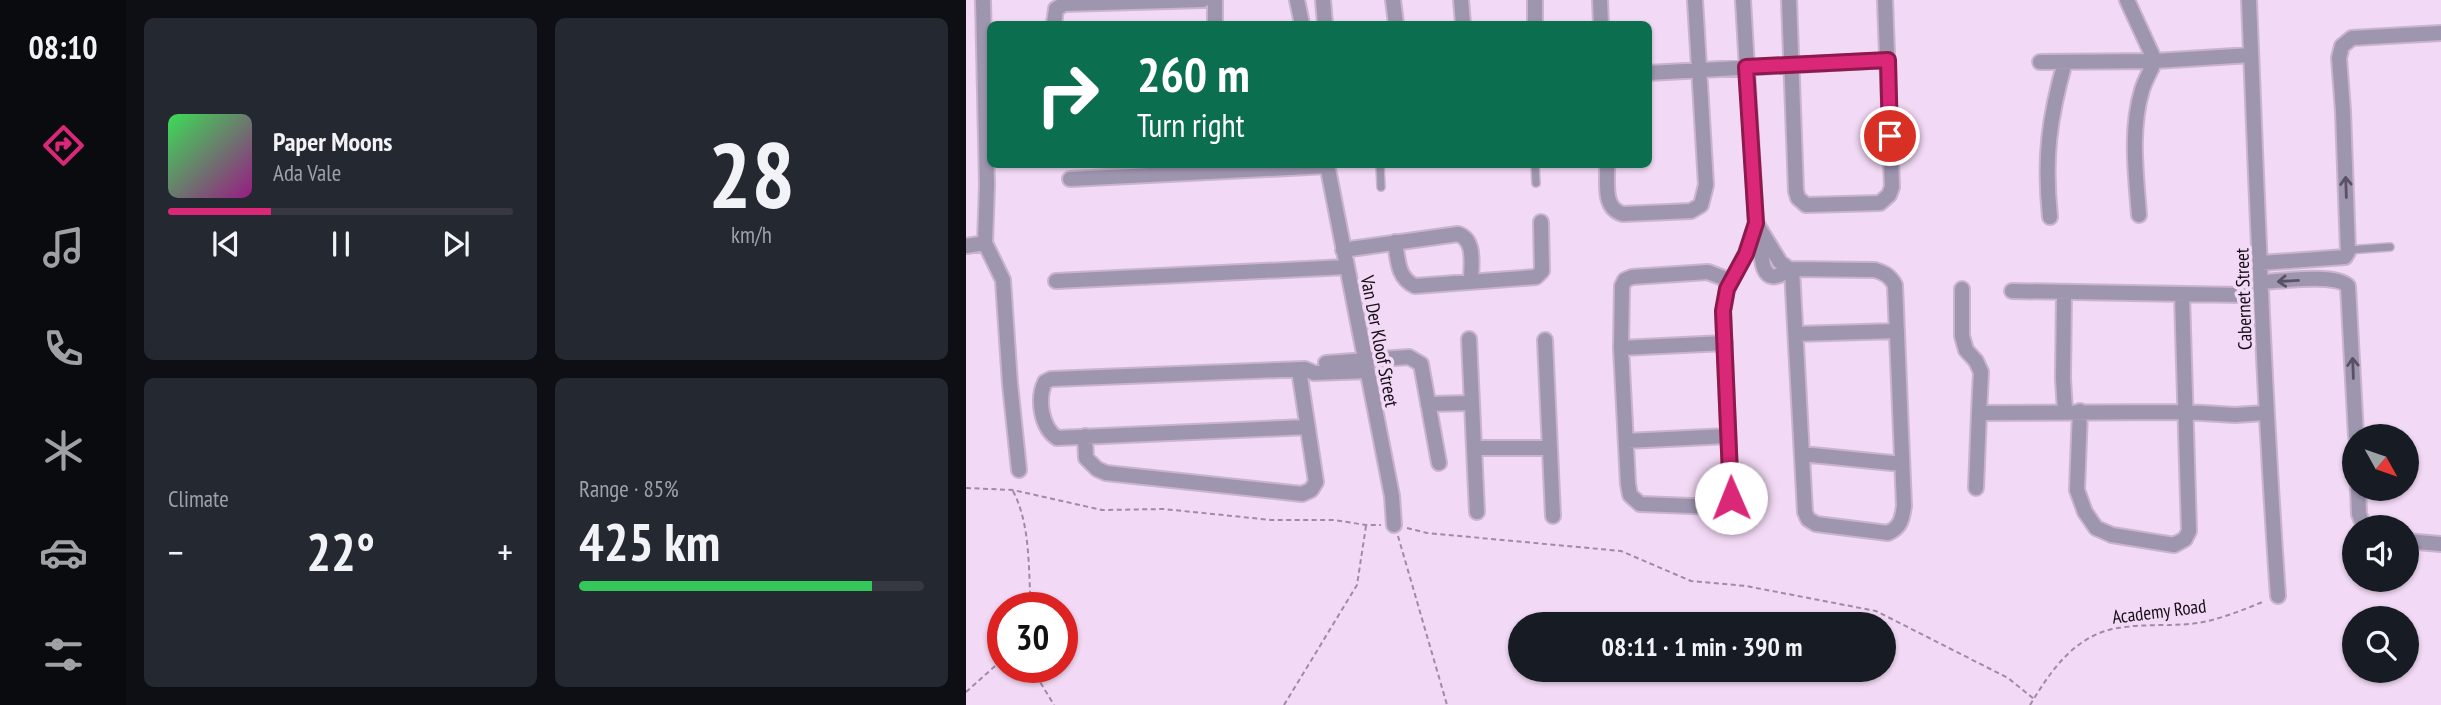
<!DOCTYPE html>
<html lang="en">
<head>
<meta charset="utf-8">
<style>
  :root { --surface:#171b24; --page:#242831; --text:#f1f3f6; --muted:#9ea1a6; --line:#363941; --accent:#db2777 }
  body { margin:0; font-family:"PT Sans Narrow",sans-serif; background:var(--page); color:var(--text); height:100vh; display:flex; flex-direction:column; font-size:26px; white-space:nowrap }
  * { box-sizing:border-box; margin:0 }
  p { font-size:23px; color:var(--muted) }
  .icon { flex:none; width:38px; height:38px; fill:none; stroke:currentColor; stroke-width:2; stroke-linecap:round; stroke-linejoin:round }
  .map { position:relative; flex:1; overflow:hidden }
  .sheet { display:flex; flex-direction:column; gap:18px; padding:18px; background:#0d0f14; width:840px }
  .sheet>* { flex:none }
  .top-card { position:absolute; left:21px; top:21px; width:665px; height:147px; border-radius:10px; box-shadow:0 2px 5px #0004; background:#0b6e4f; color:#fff; overflow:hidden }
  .needle { width:46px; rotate:130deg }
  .controls { position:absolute; left:1376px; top:424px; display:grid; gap:14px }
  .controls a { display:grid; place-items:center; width:77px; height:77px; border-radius:50%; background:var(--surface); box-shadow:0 2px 5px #0004; font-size:35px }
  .speed { position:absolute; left:21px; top:592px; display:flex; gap:14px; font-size:35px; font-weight:700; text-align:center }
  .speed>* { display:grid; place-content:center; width:91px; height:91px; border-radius:50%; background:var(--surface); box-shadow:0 2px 5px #0004; line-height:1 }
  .speed .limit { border:10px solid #d22; background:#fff; color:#111 }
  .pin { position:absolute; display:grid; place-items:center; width:60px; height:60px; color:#fff; margin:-30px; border:4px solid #fff; border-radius:50%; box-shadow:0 2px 7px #0007 }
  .me { position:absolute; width:77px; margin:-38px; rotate:359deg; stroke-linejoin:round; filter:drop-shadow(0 0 5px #0008) }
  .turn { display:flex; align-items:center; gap:24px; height:147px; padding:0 35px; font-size:32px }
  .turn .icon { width:91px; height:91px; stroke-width:2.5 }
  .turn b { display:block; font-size:49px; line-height:60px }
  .big { font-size:52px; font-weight:700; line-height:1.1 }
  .sheet .tile { flex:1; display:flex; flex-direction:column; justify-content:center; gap:10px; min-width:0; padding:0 24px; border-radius:10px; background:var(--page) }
  .sheet .dial { align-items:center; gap:0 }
  .dial b { font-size:91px; line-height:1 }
  .song { display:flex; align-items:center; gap:21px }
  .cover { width:84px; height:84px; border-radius:10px; background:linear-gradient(135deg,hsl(130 70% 55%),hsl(310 70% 35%)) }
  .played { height:7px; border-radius:4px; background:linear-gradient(90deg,var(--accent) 30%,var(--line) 30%) }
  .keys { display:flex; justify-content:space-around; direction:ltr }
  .heat { display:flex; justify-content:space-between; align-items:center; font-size:38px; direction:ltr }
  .charge { height:10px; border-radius:5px; background:linear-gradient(90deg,#34c759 85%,var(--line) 0) }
  .sheet .tiles { flex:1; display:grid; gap:18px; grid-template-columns:repeat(2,1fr) }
  .trip { position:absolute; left:542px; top:612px; width:388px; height:70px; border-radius:35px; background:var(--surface); box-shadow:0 2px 5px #0004; font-weight:700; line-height:70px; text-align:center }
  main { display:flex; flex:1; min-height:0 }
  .tabs { display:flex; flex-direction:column; width:126px; justify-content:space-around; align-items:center; background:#090b0e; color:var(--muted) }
  .tabs .icon { width:49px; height:49px }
  .tabs .current { color:var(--accent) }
  .tabs b { font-size:32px; color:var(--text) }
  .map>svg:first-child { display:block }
</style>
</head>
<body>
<main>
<nav class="tabs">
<b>08:10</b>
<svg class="icon current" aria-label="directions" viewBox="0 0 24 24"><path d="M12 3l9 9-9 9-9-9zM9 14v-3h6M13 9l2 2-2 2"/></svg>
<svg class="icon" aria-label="music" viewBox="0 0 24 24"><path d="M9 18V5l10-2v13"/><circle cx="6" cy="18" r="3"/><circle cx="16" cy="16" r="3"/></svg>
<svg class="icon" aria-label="phone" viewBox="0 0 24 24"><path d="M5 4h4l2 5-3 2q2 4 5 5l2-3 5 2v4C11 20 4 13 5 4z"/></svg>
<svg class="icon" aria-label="climate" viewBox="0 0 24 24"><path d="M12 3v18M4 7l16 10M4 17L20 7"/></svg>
<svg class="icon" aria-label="car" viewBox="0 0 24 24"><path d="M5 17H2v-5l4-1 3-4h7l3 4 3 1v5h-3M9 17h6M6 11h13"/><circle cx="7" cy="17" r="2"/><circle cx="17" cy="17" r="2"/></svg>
<svg class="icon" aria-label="filters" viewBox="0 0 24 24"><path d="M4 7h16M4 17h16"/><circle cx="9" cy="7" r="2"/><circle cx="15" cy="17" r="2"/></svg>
</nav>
<section class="sheet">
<div class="tiles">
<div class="tile">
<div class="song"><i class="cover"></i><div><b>Paper Moons</b><p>Ada Vale</p></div></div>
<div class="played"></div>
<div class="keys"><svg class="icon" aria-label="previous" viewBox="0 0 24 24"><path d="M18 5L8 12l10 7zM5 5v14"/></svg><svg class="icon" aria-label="pause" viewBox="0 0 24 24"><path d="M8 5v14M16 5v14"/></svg><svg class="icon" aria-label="next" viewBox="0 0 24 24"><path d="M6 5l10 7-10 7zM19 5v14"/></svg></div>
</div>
<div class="tile dial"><b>28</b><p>km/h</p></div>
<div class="tile"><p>Climate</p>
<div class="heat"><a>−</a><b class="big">22°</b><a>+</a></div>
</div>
<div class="tile"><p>Range · 85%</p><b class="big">425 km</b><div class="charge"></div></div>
</div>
</section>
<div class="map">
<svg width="1475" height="705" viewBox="0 0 1475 705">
  <rect width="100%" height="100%" fill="#f2d9f5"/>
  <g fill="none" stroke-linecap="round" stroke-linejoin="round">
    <!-- service casing -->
    <g stroke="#cab4cd" stroke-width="10">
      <path id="service" d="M414 164 415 187
        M569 164 570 183
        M1382 250 1424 247"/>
    </g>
    <!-- minor casing -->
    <g stroke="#cab4cd" stroke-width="18">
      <path id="minor" d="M17 0 21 185 19 243 37 280 44 384 53 470
        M249 0V24
        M331 0 336 24
        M357 0 359 24
        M427 0 430 24
        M495 0 497 24
        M569 0V24
        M634 0 635 24
        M823 0 830 191 832 198 840 205 914 203 923 195 926 187 919 0
        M1161 0 1189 61C1185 70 1179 80 1176 90 1164 130 1170 174 1173 215
        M1283 0C1291 199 1298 397 1312 596
        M88 24 90 9 98 4 237 0
        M1074 62 1189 61 1285 55
        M682 73 922 60
        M361 164 426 496 428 525
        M641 164C642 183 636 208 657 214L725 211 735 205 740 185 729 0
        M104 179 361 166
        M1084 217C1078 159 1083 118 1099 62
        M790 223 814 262 823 269 909 270C919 273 924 276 929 285L938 506C936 519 935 527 922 533L850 524 842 519 839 512 826 270
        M795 231C795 249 792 294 823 269
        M429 242C432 259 431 278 449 286L570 277 576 271 575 222
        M0 246 19 243
        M377 250 492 234C510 240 505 265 505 281
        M1295 263 1379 257 1382 252 1377 111 1373 58 1376 46 1386 38 1475 33
        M90 281 380 267
        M765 281 742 272 666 277 659 280 656 286 655 348 662 484 664 495 674 504 751 507 762 503 765 498 757 311 761 289 780 253 790 223 777 0
        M1296 282C1316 281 1369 273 1382 286L1390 436
        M996 289V336L1000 350 1010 361 1015 372 1013 413
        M1046 291 1276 295
        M1098 293 1097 379 1099 411
        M830 334 931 331
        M503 339 511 512
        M579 340 587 516
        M655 348 759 343
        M360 363 443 357 455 364 473 463
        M462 404 506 403
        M1114 411 1111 490 1119 512 1130 528 1146 535 1208 545 1219 539 1223 531 1216 295
        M341 427 91 438C75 427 71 399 79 382L85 379 339 369 348 373 401 371
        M119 436 120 458 131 469 140 473 336 494 345 490 350 482 333 370
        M660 441 762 436
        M508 448H584
        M836 454 936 464
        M1010 488 1013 413 1221 412 1269 415 1299 413
        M1392 488 1393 514 1398 527
        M1440 541 1475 544"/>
    </g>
    <!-- path -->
    <path stroke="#9f8ca1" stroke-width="2" stroke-dasharray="5 3.5" stroke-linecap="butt" d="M0 488 47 490 136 510 198 509 305 520H368L400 525H415
      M47 491C65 526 62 568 65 607
      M441 528 461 533 655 551 725 581 780 586 910 611 1042 678 1068 699
      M432 536 481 705
      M69 667 71 677 88 705
      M0 692 37 659
      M318 705 391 585 400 526
      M1064 705C1080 679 1097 652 1125 637 1156 620 1197 628 1232 623 1255 619 1277 610 1299 601"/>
    <!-- service -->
    <use href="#service" stroke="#9e95af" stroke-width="7"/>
    <!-- minor -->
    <use href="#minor" stroke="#9e95af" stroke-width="14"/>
  </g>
  <!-- one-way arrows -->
  <defs><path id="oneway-shaft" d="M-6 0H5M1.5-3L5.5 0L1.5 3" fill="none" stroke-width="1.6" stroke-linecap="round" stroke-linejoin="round" transform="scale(1.75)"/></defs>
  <g stroke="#5a5263">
    <use href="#oneway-shaft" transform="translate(1380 187) rotate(-92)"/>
    <use href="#oneway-shaft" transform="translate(1322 281) rotate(177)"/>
    <use href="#oneway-shaft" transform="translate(1387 368) rotate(-92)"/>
  </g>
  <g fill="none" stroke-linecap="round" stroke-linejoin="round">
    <!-- route casing -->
    <g stroke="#8e194d" stroke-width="18">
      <path id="route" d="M765 498 757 311 761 289 780 254 790 223 780 67 922 60 924 136"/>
    </g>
    <!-- route -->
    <use href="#route" stroke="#db2777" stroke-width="12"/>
  </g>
  <g text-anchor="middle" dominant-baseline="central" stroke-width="7" stroke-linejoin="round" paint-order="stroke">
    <!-- street labels -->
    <g font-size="19" fill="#160e17" stroke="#f2d9f5">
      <text transform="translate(1277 299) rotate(-92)">Cabernet Street</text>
      <text transform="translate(414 341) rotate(79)">Van Der Kloof Street</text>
      <text transform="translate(1193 611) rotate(-7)">Academy Road</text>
    </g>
  </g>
</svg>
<div class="controls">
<a><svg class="needle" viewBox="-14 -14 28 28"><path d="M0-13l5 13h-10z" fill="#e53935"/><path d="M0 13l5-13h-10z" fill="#9ea1a6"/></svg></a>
<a><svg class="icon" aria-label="sound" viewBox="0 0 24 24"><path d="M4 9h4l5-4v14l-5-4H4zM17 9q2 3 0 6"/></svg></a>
<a><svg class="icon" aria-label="search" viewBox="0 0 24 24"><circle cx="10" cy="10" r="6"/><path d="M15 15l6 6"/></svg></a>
</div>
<div class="speed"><div class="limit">30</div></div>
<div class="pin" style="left:924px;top:136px;background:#d93025"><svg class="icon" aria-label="arrive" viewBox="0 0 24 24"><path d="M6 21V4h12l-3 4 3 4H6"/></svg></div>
<svg class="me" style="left:765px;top:498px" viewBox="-20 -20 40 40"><circle r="19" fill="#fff"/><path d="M0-13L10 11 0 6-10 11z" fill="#db2777"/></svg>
<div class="trip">08:11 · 1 min · 390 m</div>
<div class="top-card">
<div class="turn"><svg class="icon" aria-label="right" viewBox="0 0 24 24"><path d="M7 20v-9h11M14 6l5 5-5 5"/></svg><div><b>260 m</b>Turn right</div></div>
</div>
</div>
</main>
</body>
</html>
